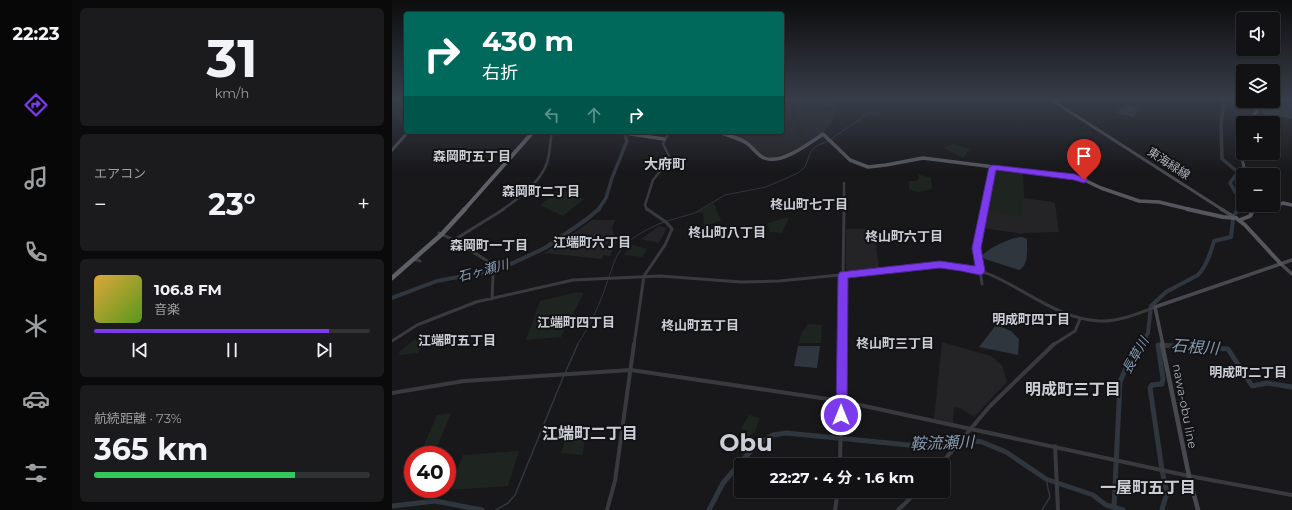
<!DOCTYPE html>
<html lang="ja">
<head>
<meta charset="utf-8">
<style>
  :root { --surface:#121214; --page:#1b1b1d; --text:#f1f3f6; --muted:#9c9ea0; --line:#313234; --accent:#7c3aed }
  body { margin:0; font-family:Montserrat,"Noto Sans JP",sans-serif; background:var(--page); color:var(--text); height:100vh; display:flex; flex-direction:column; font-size:15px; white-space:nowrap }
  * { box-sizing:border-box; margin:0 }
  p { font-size:13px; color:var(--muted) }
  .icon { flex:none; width:22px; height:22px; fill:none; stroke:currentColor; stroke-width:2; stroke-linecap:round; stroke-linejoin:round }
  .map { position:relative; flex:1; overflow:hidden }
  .drawer { display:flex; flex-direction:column; gap:8px; padding:8px; background:#0a0a0b; width:320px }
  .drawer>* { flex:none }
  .banner { position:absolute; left:12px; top:12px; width:380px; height:122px; border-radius:4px; box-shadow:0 1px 3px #0004,0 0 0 1px var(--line); background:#00695c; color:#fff; overflow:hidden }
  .fabs { position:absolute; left:844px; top:12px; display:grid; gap:8px }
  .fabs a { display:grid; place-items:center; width:44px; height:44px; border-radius:4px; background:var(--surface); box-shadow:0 1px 3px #0004,0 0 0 1px var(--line); font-size:20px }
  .speed { position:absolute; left:12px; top:446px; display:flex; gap:8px; font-size:20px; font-weight:700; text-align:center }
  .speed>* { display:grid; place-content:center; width:52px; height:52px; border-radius:50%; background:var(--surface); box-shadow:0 1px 3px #0004,0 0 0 1px var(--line); line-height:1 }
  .speed .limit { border:6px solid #d22; background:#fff; color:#111 }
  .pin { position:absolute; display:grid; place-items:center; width:34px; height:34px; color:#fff; margin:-41px -17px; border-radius:50% 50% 50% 0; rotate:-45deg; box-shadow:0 0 4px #0007 }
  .pin .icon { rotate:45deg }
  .me { position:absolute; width:44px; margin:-22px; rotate:0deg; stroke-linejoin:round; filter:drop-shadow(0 0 3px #0008) }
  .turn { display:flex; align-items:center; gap:14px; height:84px; padding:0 12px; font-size:18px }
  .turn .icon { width:52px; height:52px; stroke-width:2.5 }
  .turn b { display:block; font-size:28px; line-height:34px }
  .lanes { display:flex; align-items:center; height:38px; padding:0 12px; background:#0003; justify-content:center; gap:20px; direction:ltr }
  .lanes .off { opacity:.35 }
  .big { font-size:30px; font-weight:700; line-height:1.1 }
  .drawer .tile { flex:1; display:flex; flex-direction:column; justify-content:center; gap:6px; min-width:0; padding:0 14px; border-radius:6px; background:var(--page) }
  .drawer .dial { align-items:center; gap:0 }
  .dial b { font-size:52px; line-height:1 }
  .song { display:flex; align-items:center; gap:12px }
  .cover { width:48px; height:48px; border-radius:6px; background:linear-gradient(135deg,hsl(40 70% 55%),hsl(90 70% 35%)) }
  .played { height:4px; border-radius:2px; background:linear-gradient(90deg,var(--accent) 85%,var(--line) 85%) }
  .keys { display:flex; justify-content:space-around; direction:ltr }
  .heat { display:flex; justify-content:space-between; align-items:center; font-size:22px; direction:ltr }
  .charge { height:6px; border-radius:3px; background:linear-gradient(90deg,#34c759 73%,var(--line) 0) }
  .trip { position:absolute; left:342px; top:458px; width:216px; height:40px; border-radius:4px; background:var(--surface); box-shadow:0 1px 3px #0004,0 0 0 1px var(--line); font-weight:700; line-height:40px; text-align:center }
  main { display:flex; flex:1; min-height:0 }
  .tabs { display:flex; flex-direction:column; width:72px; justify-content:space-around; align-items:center; background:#070708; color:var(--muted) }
  .tabs .icon { width:28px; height:28px }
  .tabs .current { color:var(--accent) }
  .tabs b { font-size:18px; color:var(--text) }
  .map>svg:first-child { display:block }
</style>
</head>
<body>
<main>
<nav class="tabs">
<b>22:23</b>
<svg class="icon current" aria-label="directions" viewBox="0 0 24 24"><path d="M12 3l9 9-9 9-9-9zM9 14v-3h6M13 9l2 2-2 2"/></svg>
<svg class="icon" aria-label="music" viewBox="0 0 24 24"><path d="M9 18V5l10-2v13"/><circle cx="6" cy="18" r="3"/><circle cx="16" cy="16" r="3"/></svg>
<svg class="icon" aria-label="phone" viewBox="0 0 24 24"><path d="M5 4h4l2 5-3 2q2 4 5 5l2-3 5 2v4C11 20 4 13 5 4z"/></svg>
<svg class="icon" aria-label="climate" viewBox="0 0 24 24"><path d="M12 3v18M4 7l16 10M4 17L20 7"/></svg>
<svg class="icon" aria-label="car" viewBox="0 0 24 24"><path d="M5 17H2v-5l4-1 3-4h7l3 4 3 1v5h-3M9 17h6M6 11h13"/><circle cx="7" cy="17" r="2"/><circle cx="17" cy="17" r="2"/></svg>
<svg class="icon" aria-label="filters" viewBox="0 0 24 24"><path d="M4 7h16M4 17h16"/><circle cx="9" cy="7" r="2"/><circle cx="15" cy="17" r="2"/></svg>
</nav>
<section class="drawer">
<div class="tile dial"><b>31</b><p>km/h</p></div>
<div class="tile"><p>エアコン</p>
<div class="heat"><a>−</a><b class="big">23°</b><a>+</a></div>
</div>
<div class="tile">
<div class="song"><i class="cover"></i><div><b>106.8 FM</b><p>音楽</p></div></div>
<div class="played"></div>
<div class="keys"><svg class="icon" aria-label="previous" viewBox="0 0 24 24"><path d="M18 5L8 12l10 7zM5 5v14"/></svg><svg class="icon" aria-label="pause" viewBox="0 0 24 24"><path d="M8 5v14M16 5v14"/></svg><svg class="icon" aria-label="next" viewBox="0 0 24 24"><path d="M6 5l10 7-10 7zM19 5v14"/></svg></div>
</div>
<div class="tile"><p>航続距離 · 73%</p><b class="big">365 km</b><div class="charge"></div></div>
</section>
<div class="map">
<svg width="900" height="510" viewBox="0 0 900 510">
  <rect width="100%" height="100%" fill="#18181a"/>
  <!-- built -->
  <path fill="#242427" d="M390 99H435L444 103V107H433L432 111H443L439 123 434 130 408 149 382 158 373 157 358 145 330 132H390Z
    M602 168 631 172 632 198 661 202 663 204 667 232 631 233V234L590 228Z
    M200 220H223L220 228 222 235 227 236 218 256 211 255 210 259 152 253 167 244Z
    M267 226 275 228 267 243 249 239Z
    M454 229H482L487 268 457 272 454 269Z
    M550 342 599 356 610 365 615 382 582 417 570 409 562 407 561 423 542 419Z"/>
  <!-- green -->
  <path fill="#1e2420" d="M0 99H14V126L9 124 5 117H0Z
    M396 99 399 104H401L414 145 408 149 390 156 389 154H393L412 145 410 142 406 140H408Z
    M562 144 578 149 571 158 552 148Z
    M603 169 630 173 631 217 595 211Z
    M526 174 539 178 540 189 526 192 517 189V181H524L527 178Z
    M169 189 192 199 171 216 148 205Z
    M322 203 329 221 312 226 311 213H304Z
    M397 217 390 233 378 232 375 223Z
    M240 245 255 249 250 257 231 255Z
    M185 292 192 293 169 337 134 340 148 301Z
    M416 324 430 325 429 343H407L409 333Z
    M35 335 26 353 8 355 7 352 22 340Z
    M59 413 46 445H32L45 415Z
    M357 415 368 418 363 432 350 441 356 431 349 428Z
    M192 437 193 438 191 453 189 455 169 453 174 438Z
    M127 451 116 486 57 490 71 455Z"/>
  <!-- water -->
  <path fill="#2f363d" d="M890 99H900V119L892 117 873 116 864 101Z
    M735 104 746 108 742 117 728 114 725 112Z
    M630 237 635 239C635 248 637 266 627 270L593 259 590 256C596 248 619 237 630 237Z
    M604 325 619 331 627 339 626 355 587 347Z
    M406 346H428L425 368 402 366Z"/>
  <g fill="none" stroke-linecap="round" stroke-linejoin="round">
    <!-- stream-far1 -->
    <path stroke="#2f363d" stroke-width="1" d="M439 139 478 112 485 113 498 99
      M275 221 303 213 333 195 374 187 406 173 413 167 419 151 426 145 437 141
      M217 277C220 269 222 261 226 254 235 239 256 228 272 222
      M185 345C199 324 208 304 216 280"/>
    <!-- stream -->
    <path stroke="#2f363d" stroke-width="1.5" d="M173 373 186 344
      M104 510 116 503 123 495 172 375
      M650 510 658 497 654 479"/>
    <!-- river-far2 -->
    <path stroke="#2f363d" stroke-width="3.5" d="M832 99 829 125 830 159 846 172 838 183 848 200 845 210
      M206 210 214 198 220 178 235 141 232 132"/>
    <!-- river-far1 -->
    <path stroke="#2f363d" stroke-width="4" d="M843 214 846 209
      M0 298 45 281 98 271 121 263 153 248 195 219 207 209
      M749 345 756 333 759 306 774 292 806 275C814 267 819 252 822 241L839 237 841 220"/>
    <!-- river -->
    <path stroke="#2f363d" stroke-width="5" d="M0 506 43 501 90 510
      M722 507 728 382 736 363 744 354 750 344
      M317 510 331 483 363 446 381 435 394 433 527 446 574 440 590 442 614 452 654 479 701 495 714 505 731 510
      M771 510 770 509 775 493 770 470 758 388 760 385 770 384 771 379 766 345 836 349 860 386 875 383 900 387"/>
    <!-- tertiary-far2 -->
    <path stroke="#393a3e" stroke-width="2.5" d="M110 210C127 198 148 183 155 163 158 153 158 142 160 132
      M255 210 253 205 261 180 277 160V156L271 144 277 132
      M452 210V183
      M593 210 601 167"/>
    <!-- tertiary-far1 -->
    <path stroke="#393a3e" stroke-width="3" d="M47 233 62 240 97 262 101 275 100 299
      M62 240 112 209
      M21 259 28 261
      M590 284 585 248 593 209
      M0 341 25 325 84 302 181 280 268 276 349 282 387 281 548 265C565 266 583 268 599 275 634 290 667 319 707 321 726 322 745 314 763 307
      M242 345 252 276 273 245 280 229 274 222 255 209
      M450 345 452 209
      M661 345 683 331 688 319"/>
    <!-- tertiary -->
    <path stroke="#393a3e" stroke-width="4" d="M0 393 72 381 239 370 449 401 797 476 900 495
      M663 446 666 510
      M448 465 450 344
      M548 465 598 406 662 344
      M215 510 223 481 242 344
      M443 510 446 491
      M506 510 526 491"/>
    <!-- secondary-far2 -->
    <path stroke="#48494e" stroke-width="3" d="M658 99 831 210
      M855 123 865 111 860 101
      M851 128 845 139 854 175
      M0 150 16 132"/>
    <!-- secondary-far1 -->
    <path stroke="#48494e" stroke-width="3.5" d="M829 209 844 218
      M889 264 900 274
      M771 345 763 307 900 260"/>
    <!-- secondary -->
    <path stroke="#48494e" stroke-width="4.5" d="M770 344 797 476 806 510"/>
    <!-- primary-far1 -->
    <path stroke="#56575d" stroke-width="3.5" d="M226 132 272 139
      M327 132C335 135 346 138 353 142 360 146 365 155 372 158 389 165 418 143 431 134L458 160 476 167 494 165 531 158 688 178 709 188 747 201 767 202 800 210
      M862 210 863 207 874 210
      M876 210 891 203 900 205"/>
    <!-- primary -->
    <path stroke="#56575d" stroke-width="4" d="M795 209 831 217 844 218 853 225 889 264
      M870 209 875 210 878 209
      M848 220 858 216 862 209"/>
    <!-- trunk-far1 -->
    <path stroke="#5e6066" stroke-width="4" d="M72 210 141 132"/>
    <!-- trunk -->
    <path stroke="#5e6066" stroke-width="4.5" d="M0 278 50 234 73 209"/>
  </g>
  <!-- sky -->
  <linearGradient id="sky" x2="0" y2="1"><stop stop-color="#0d0d0e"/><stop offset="0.58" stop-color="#373d49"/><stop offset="1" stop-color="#373d49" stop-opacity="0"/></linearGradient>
  <rect width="900" height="171" fill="url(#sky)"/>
  <!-- route -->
  <path fill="#7c3aed" stroke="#51269a" d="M601 165 682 174 694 178 696 180 692 183 682 180 604 170 589 248 593 271 591 274 588 275 569 271 548 268 456 278 455 415 453 419 449 421 445 419 444 415 446 275 448 272 548 261 583 266 580 248 597 167Z"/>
  <g text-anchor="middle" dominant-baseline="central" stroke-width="4" stroke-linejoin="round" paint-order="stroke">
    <!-- street labels -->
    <g font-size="12" fill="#abaeb8" stroke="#131315">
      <text transform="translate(777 163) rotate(33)">東海緑線</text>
      <text transform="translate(793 406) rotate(79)">nawa-obu line</text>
    </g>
    <!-- neighbourhood labels -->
    <g font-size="13" font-weight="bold" fill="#ccced5" stroke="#131315">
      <text x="80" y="156">森岡町五丁目</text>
      <text x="149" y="191">森岡町二丁目</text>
      <text x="417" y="204">柊山町七丁目</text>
      <text x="335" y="232">柊山町八丁目</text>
      <text x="512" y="236">柊山町六丁目</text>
      <text x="200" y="242">江端町六丁目</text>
      <text x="97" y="245">森岡町一丁目</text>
      <text x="639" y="319">明成町四丁目</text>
      <text x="184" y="322">江端町四丁目</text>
      <text x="308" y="325">柊山町五丁目</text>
      <text x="65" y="340">江端町五丁目</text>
      <text x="503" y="343">柊山町三丁目</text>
      <text x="856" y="372">明成町二丁目</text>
    </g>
    <!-- water labels -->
    <g font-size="13" font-style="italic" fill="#8699b0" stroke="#131315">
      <text transform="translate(91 270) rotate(-15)">石ヶ瀬川</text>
      <text transform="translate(743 355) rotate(-60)">長草川</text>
    </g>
    <!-- quarter labels -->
    <g font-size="14" font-weight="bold" fill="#ccced5" stroke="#131315">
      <text x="273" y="164">大府町</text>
    </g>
    <!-- near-water labels -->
    <g font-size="16" font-style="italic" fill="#8699b0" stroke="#131315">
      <text transform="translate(803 347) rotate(4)">石根川</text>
      <text transform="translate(550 443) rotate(-2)">鞍流瀬川</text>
    </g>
    <!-- near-neighbourhood labels -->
    <g font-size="16" font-weight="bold" fill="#ccced5" stroke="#131315">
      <text x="681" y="389">明成町三丁目</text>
      <text x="198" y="433">江端町二丁目</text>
      <text x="756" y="487">一屋町五丁目</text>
    </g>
    <!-- near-town labels -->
    <g font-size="24" font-weight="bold" fill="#ccced5" stroke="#131315">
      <text x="354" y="442">Obu</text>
    </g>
  </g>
</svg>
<div class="fabs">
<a><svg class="icon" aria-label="sound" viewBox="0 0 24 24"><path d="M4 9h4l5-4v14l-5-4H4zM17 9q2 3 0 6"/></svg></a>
<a><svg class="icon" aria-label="layers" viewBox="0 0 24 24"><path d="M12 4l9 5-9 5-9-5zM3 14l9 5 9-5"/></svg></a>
<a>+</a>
<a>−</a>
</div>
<div class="speed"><div class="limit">40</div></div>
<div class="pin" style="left:692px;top:180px;background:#d93025"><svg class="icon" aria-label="arrive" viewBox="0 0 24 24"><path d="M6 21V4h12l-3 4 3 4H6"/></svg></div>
<svg class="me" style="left:449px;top:415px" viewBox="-20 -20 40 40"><circle r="17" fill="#7c3aed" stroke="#fff" stroke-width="3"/><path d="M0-11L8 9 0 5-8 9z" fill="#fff"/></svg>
<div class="trip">22:27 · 4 分 · 1.6 km</div>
<div class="banner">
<div class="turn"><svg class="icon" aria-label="right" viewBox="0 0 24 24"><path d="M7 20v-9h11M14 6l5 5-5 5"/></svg><div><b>430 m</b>右折</div></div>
<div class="lanes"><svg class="icon off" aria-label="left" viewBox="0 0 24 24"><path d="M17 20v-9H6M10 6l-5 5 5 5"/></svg><svg class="icon off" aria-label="ahead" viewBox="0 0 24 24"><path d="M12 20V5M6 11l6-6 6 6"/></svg><svg class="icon" aria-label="right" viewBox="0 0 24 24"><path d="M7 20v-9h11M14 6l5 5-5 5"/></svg></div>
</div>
</div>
</main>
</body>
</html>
